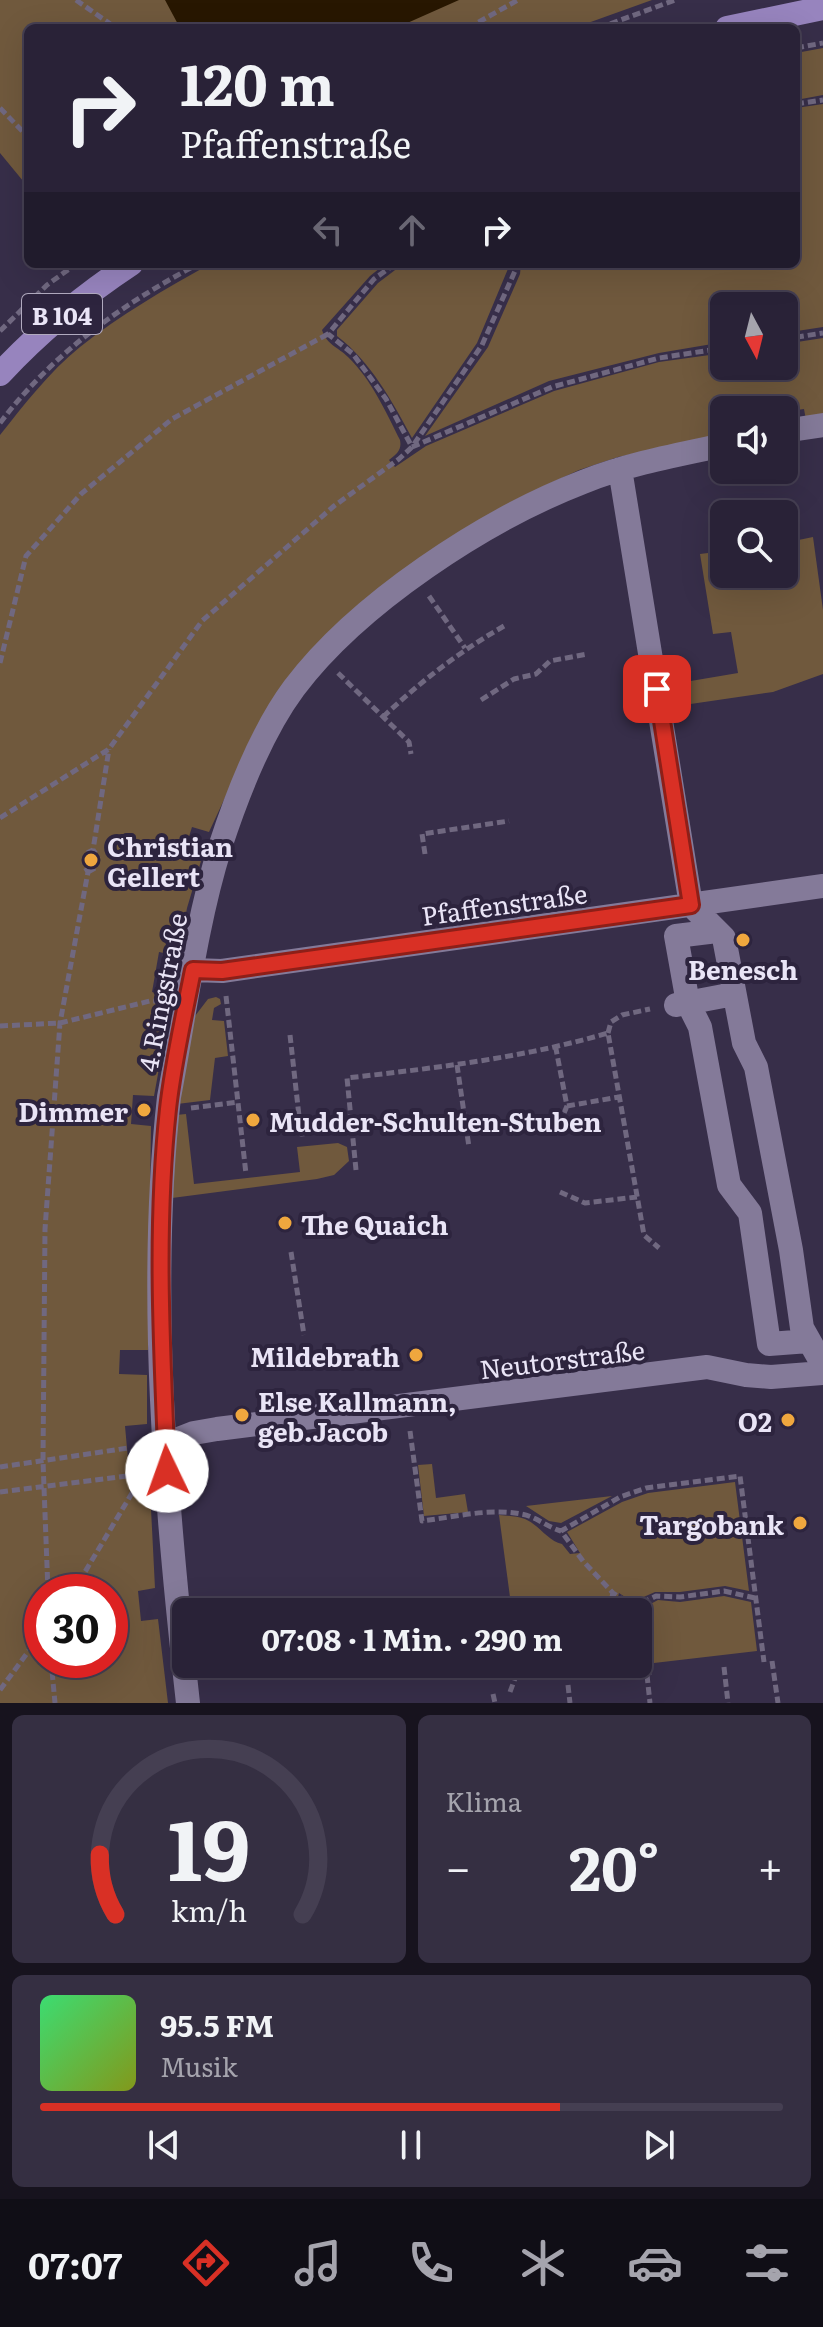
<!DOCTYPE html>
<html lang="de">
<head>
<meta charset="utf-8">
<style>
  :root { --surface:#292237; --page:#352f42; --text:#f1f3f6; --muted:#a5a4ad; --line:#453f52; --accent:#d93025 }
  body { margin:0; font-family:Literata,serif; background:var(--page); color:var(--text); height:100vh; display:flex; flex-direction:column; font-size:30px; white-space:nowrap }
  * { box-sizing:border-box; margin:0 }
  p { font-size:26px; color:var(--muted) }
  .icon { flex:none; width:44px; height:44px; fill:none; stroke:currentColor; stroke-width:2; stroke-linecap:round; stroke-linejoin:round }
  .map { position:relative; height:1703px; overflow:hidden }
  .details { display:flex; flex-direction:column; gap:12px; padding:12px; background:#17131e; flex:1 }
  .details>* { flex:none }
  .hud { position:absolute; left:24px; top:24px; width:776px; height:244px; border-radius:12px; box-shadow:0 8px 32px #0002,0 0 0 2px var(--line); background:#292237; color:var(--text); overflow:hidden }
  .needle { width:52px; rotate:173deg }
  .buttons { position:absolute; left:710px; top:292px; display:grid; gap:16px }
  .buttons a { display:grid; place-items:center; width:88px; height:88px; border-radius:12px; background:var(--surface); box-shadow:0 8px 32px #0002,0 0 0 2px var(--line); font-size:40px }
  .speed { position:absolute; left:24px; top:1574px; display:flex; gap:16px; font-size:40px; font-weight:700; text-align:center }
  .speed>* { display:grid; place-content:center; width:104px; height:104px; border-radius:50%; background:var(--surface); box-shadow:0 8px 32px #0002,0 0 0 2px var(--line); line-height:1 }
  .speed .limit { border:12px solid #d22; background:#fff; color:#111 }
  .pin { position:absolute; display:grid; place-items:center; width:68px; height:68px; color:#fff; margin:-34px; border-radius:16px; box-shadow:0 4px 12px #0006 }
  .me { position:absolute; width:88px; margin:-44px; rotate:357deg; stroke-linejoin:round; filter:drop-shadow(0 0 6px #0008) }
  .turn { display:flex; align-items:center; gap:28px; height:168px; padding:0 24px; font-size:36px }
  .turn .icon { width:104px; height:104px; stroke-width:2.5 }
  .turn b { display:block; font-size:56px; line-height:68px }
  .lanes { display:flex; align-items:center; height:76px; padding:0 24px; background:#0003; justify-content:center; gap:40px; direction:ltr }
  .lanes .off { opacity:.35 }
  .big { font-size:60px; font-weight:700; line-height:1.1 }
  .details .tile { flex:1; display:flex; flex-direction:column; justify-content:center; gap:12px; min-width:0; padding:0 28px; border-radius:12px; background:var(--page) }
  .details .dial { align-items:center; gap:0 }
  .dial svg { height:208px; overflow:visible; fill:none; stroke:var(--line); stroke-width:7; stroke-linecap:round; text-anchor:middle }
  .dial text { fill:var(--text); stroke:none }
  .song { display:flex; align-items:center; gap:24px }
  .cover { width:96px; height:96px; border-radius:12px; background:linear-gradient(135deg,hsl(140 70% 55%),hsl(70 70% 35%)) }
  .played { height:8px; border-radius:4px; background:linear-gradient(90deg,var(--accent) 70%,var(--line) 70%) }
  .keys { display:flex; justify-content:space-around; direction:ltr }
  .heat { display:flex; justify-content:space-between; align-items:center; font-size:44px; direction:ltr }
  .details .tiles { flex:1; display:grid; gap:12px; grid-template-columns:1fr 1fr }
  .tile:last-child { grid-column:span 2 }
  .trip { position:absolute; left:172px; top:1598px; width:480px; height:80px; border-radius:12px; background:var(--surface); box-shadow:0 8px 32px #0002,0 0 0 2px var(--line); font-weight:700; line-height:80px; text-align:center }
  .tabs { display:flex; height:128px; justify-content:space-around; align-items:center; background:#100e16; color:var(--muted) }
  .tabs .icon { width:56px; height:56px }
  .tabs .current { color:var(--accent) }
  .tabs b { font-size:36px; color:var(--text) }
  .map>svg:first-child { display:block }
</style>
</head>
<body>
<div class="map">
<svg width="823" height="1703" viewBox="0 0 823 1703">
  <rect width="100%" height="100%" fill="#372e49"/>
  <!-- green -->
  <path fill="#70593d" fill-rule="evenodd" d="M0 0H652L574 28H28V187L0 153Z
    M823 48V95L796 100V53Z
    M823 104V327L784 333V306H724V342L659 353 549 381 425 436 488 347 520 274 521 264H796V108Z
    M210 264H385L370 276 322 330C327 345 338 347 348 357 371 379 386 412 400 440 402 450 397 454 389 460L395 467 426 446 554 391 659 362 724 353V366H784V344L823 338V417L806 420 804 409 784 412V410H724V435L618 457 579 470 538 489 475 524 262 718 209 832 192 827 183 856 201 861 187 908 178 956 159 952 152 992 172 997 154 1096 133 1095 131 1124 151 1126 148 1350H120L119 1374 147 1375V1424L125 1426 129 1470 149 1469 155 1588 138 1591 141 1621 158 1619 168 1703H0V435C24 405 49 372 80 347 120 315 165 289 210 264ZM42 1592H110V1660H42Z
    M403 264H510L477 343 412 438C392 401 371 362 337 336V330L378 283Z
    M813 537 823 610V674L773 692 677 706 673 684 738 673 731 632 713 634 700 554 724 551V574H784V543Z
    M216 997 220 999 221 1004 214 1008 212 1020 224 1021 228 1056 215 1058 210 1100 177 1104 195 1016 208 999Z
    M186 1114 194 1184 300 1172 297 1147 338 1143 347 1147 349 1161 334 1175 317 1179 172 1198 176 1115Z
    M432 1464 436 1498 465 1494 468 1512 424 1516 418 1465Z
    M735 1482 749 1591 725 1586 680 1592H655L639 1599H628L619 1593 617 1601 626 1608 641 1609 658 1600 680 1602 724 1596 751 1602 757 1651 654 1663 638 1646V1612H512L499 1515C507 1516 517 1516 525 1519 539 1525 548 1541 562 1544L570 1554 580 1553 567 1532 622 1502 648 1493Z
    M612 1496 561 1523 549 1521 526 1506Z
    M638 1660 642 1664 519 1678 528 1664H638Z"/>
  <!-- water -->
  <path fill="#281701" d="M165 0H459L405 24 369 23 348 28H180Z"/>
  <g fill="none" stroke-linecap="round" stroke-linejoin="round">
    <!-- path -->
    <path stroke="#706880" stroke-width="5" stroke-dasharray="8 4" stroke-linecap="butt" d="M76 0 116 28
      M468 28 518 0
      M599 28 675 0
      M796 48 823 43
      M796 104 823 100
      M0 108 28 137
      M395 264 374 279 328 334 353 354 386 399 412 447
      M0 331 47 285 76 264
      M784 339 823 333
      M0 423C53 353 121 305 198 264
      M412 447 552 387 659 358 724 348
      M429 596 465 648
      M0 663 26 556 81 494 172 419 328 334
      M338 673 409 742 411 754
      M481 700 514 679 536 674 550 661 587 654
      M383 717C421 681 459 652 504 626
      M0 818 109 749 202 621 334 506 399 459 412 447 482 345 515 271V264
      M425 854 422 834 509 821
      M88 872 95 868 98 856 93 850
      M226 996 246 1174
      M0 1026 60 1023 150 1001H162
      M608 1033 611 1022 622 1015 650 1009
      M290 1035 301 1134 352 1128
      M457 1065 469 1147
      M567 1106 619 1097
      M191 1108 238 1102
      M555 1135 567 1106 556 1049
      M356 1170 347 1078C435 1068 523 1058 608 1033L644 1235 659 1248
      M560 1192 585 1203 637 1197
      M291 1252 304 1335
      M410 1431 422 1521C454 1517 489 1508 521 1514 535 1516 547 1527 561 1531
      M0 1467 128 1448
      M0 1492 142 1474
      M48 1592 43 1461 45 1229 60 1023 88 872 84 865 87 853 93 850 109 749
      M73 1592 141 1478
      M755 1598 724 1591 680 1597 656 1596 640 1604 626 1602 613 1593 583 1561 561 1531 620 1497 646 1488 740 1476 764 1662
      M608 1612 613 1593
      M638 1652 647 1661 649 1675
      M51 1660 55 1703
      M772 1661 778 1703
      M724 1667 728 1703
      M647 1675 650 1703
      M568 1685 570 1703
      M0 1690 42 1633
      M510 1692 517 1673 523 1664
      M493 1694 495 1703"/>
    <!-- minor -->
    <path stroke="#847a99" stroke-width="24" d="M784 431 823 425
      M620 469 691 905 724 938 744 1043 756 1067 791 1250 802 1328 823 1365
      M717 931 676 936 688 1003 700 1027 729 1185 750 1213 769 1344 809 1341
      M193 970 222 971 823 886
      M676 1005 734 994
      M166 1444 194 1433 217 1429 707 1367 746 1375 771 1377 823 1373
      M188 1703C166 1507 147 1292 169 1097 185 1014 195 927 220 847 237 795 262 731 294 688 358 603 485 520 583 482 628 464 677 455 724 445"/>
    <!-- major -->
    <path stroke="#9784be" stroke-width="24" d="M727 28 823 8
      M0 374C41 330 81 297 131 264"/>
  </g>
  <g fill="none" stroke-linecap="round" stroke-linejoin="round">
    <!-- route casing -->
    <g stroke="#8d1f18" stroke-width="20">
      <path id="route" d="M167 1471C162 1351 155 1229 168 1109 173 1063 184 1016 193 970L222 971 691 905 657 689"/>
    </g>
    <!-- route -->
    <use href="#route" stroke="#d93025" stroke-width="14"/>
  </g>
  <!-- markers -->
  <g fill="#efa73e" stroke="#2d243e" stroke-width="3">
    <circle cx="91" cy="860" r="8"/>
    <circle cx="743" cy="940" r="8"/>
    <circle cx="144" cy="1110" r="8"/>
    <circle cx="253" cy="1120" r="8"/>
    <circle cx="285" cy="1223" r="8"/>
    <circle cx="416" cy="1355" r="8"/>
    <circle cx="242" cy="1415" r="8"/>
    <circle cx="788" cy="1420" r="8"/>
    <circle cx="800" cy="1523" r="8"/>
  </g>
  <g text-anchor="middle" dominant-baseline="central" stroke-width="8" stroke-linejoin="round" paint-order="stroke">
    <!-- shield labels -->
    <rect fill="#2d243e" stroke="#b1aabf" stroke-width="2" x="22" y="294" width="80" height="40" rx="6"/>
    <g font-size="24" font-weight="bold" fill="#e9e4f6">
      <text x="62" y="314">B 104</text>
    </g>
    <!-- poi labels -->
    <g font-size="26" font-weight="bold" fill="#e9e4f6" stroke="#2d243e" text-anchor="start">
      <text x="107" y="845">Christian<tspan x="107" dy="30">Gellert</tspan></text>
      <text x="743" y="968" text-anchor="middle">Benesch</text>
      <text x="128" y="1110" text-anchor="end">Dimmer</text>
      <text x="269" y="1120">Mudder-Schulten-Stuben</text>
      <text x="301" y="1223">The Quaich</text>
      <text x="400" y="1355" text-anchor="end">Mildebrath</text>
      <text x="258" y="1400">Else Kallmann,<tspan x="258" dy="30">geb.Jacob</tspan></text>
      <text x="772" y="1420" text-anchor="end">O2</text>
      <text x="784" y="1523" text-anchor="end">Targobank</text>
    </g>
    <!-- street labels -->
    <g font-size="26" fill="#e9e4f6" stroke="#2d243e">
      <text transform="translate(504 903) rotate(-8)">Pfaffenstraße</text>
      <text transform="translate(161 992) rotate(-79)">4.Ringstraße</text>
      <text transform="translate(562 1358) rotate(-7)">Neutorstraße</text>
    </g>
  </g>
</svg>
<div class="buttons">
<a><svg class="needle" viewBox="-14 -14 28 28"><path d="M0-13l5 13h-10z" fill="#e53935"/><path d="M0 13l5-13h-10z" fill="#a5a4ad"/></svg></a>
<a><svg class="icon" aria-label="sound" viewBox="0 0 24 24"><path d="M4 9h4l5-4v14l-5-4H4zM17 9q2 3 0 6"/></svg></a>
<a><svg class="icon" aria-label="search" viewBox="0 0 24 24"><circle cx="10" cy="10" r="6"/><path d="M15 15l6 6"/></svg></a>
</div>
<div class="speed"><div class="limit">30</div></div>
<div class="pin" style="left:657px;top:689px;background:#d93025"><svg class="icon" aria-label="arrive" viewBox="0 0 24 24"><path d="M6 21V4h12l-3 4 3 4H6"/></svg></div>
<svg class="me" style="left:167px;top:1471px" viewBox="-20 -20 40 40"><circle r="19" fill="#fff"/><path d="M0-13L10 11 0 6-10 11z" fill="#d93025"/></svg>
<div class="trip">07:08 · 1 Min. · 290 m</div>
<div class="hud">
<div class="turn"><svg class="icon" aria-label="right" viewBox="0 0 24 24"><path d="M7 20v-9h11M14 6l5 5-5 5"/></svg><div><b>120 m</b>Pfaffenstraße</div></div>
<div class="lanes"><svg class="icon off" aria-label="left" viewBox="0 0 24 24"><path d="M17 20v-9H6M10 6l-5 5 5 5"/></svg><svg class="icon off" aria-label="ahead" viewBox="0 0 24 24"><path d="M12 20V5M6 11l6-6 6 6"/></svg><svg class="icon" aria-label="right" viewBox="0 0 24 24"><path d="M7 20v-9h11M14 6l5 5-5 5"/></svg></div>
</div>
</div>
<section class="details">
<div class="tiles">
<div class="tile dial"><svg viewBox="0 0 100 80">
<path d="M14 69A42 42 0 1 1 86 69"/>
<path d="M14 69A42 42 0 0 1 8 46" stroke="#d93025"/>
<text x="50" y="56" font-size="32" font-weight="700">19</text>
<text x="50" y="72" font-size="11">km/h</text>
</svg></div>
<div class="tile"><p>Klima</p>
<div class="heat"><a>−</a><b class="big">20°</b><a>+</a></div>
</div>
<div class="tile">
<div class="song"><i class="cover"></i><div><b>95.5 FM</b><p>Musik</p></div></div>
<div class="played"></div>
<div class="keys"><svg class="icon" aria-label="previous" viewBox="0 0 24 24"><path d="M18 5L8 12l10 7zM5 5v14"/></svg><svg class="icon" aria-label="pause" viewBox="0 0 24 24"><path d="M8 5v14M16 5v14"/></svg><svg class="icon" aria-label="next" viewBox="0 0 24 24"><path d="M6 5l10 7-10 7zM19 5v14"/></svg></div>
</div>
</div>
</section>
<nav class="tabs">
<b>07:07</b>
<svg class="icon current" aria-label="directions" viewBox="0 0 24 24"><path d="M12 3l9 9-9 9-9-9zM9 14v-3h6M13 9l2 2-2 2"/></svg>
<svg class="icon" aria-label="music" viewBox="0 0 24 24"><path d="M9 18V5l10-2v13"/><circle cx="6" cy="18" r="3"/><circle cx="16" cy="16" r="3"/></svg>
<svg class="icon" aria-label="phone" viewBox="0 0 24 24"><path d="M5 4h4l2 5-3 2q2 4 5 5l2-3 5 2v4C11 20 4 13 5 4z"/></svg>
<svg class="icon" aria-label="climate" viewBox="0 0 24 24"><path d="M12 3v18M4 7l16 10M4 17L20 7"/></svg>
<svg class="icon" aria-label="car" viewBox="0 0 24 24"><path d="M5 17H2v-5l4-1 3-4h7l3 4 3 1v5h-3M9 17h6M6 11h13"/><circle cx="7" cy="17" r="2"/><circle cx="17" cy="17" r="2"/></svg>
<svg class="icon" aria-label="filters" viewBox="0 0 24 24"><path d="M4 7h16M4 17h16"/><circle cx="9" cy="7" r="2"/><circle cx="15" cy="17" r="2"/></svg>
</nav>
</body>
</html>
